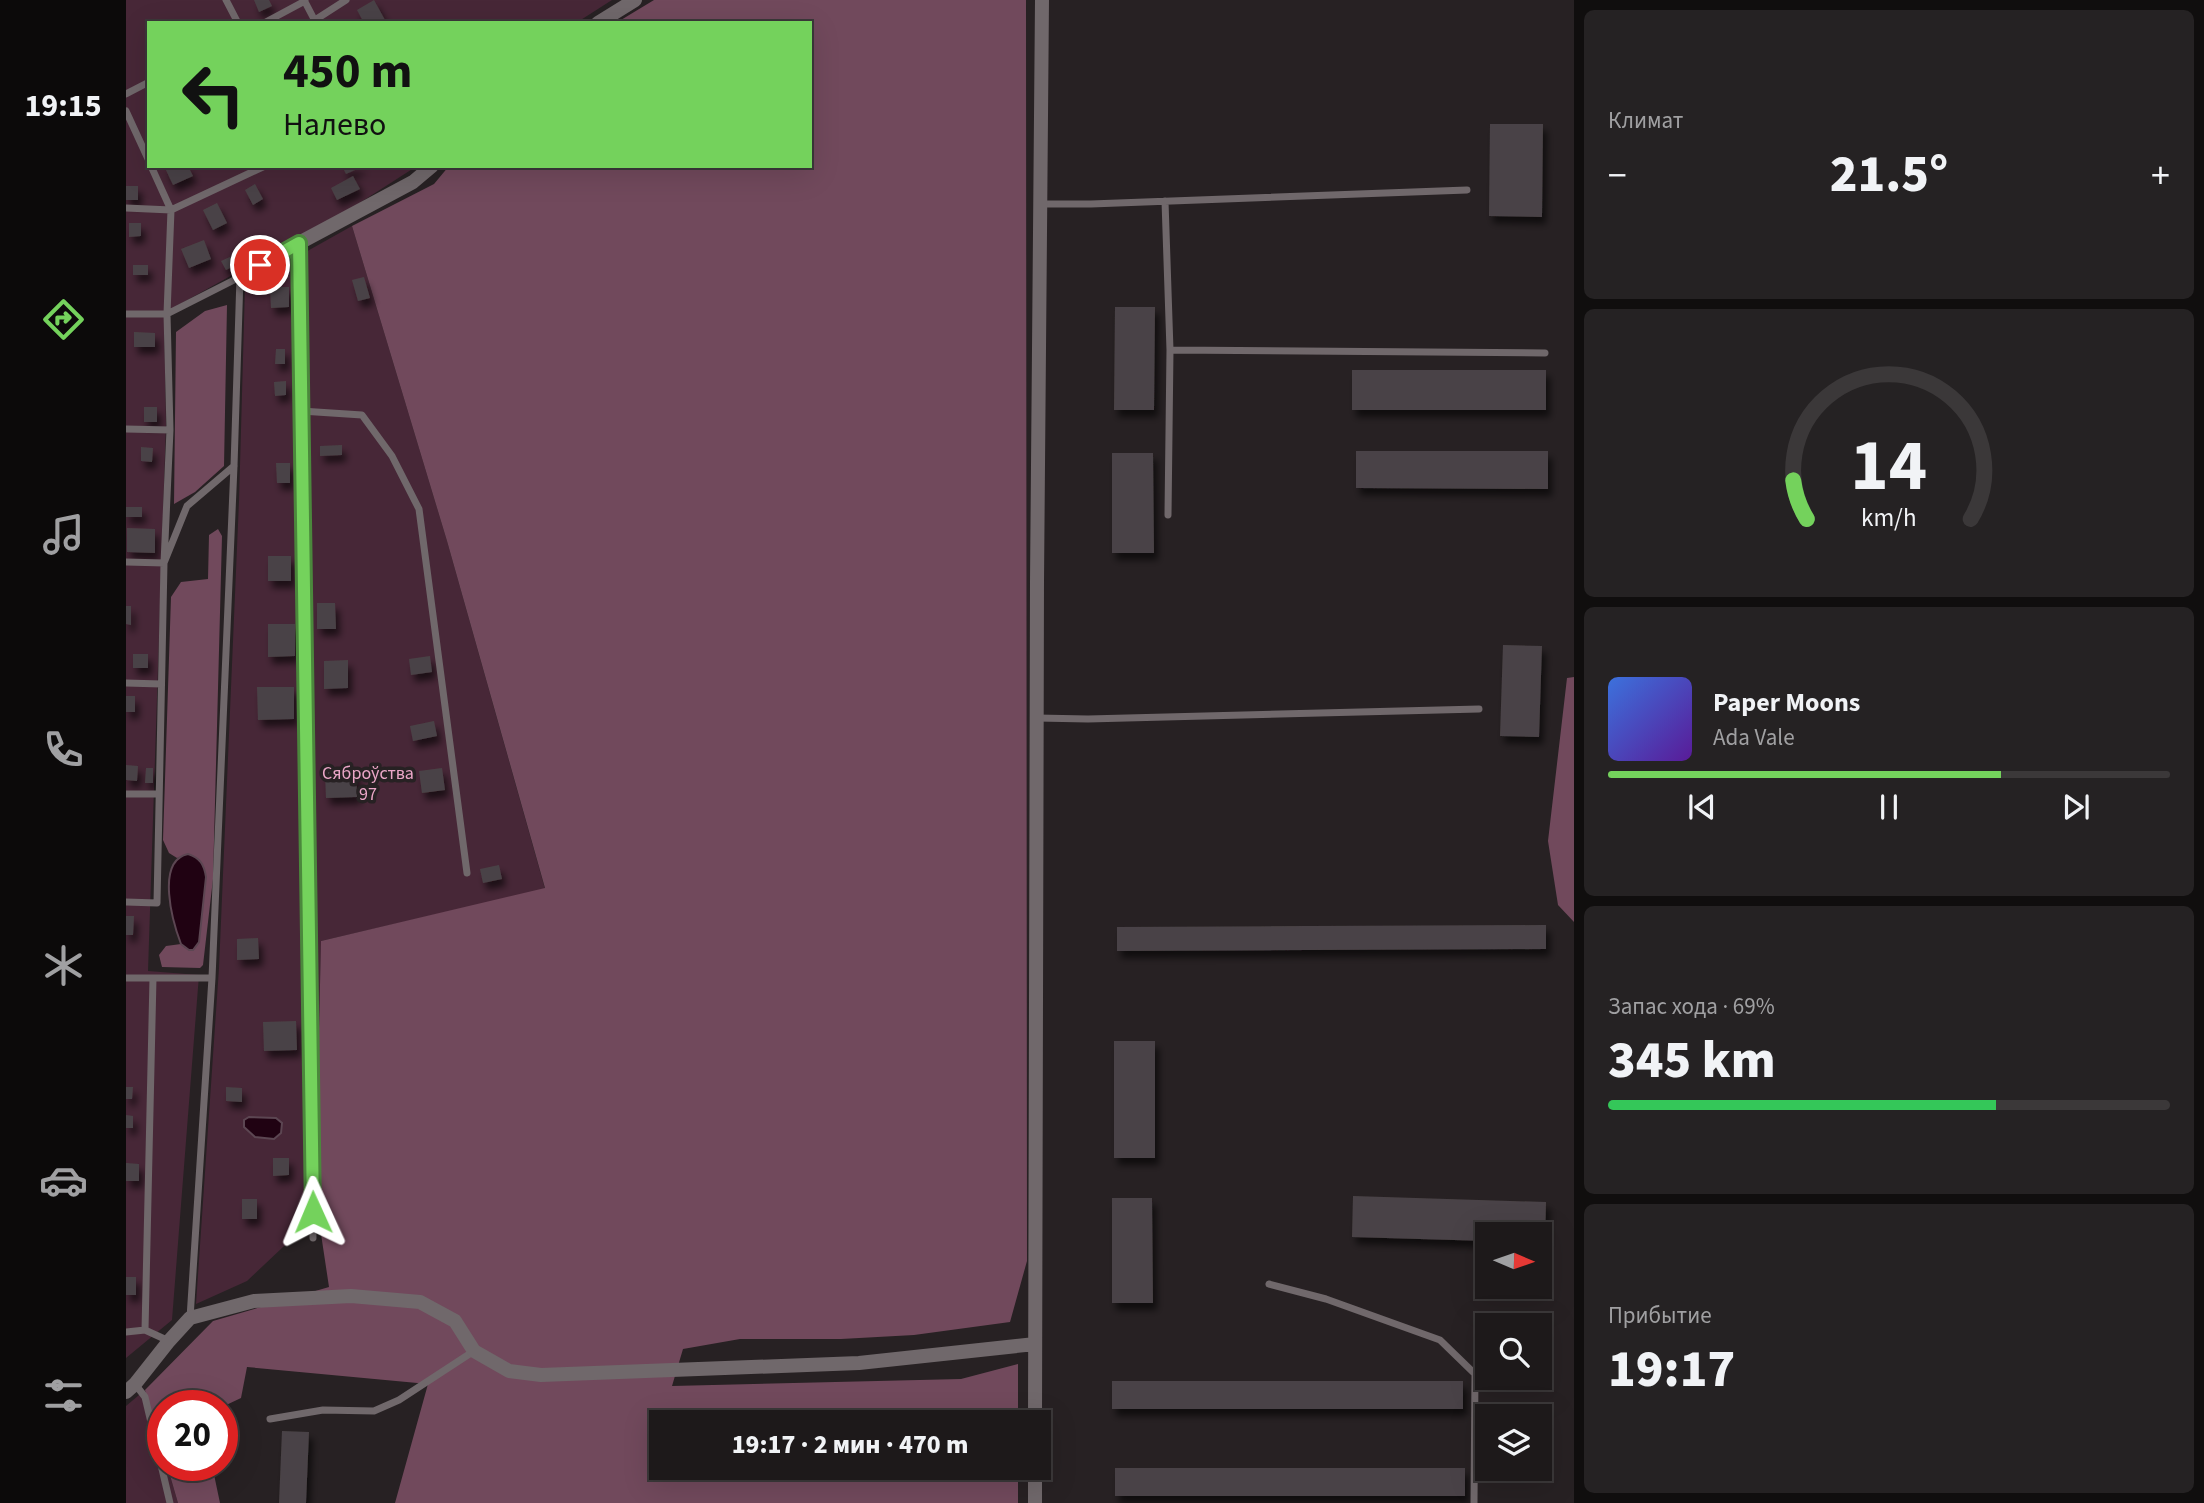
<!DOCTYPE html>
<html lang="ru">
<head>
<meta charset="utf-8">
<style>
  :root { --surface:#1d191a; --page:#252223; --text:#f1f3f6; --muted:#a0a0a2; --line:#3b3839; --accent:#74d25c }
  body { margin:0; font-family:"Source Sans 3",sans-serif; background:var(--page); color:var(--text); height:100vh; display:flex; flex-direction:column; font-size:26px; white-space:nowrap }
  * { box-sizing:border-box; margin:0 }
  p { font-size:23px; color:var(--muted) }
  .icon { flex:none; width:38px; height:38px; fill:none; stroke:currentColor; stroke-width:2; stroke-linecap:round; stroke-linejoin:round }
  .map { position:relative; flex:1; overflow:hidden }
  .panel { display:flex; flex-direction:column; gap:10px; padding:10px; background:#100e0e; width:630px }
  .panel>* { flex:none }
  .banner { position:absolute; left:21px; top:21px; width:665px; height:147px; border-radius:0px; box-shadow:0 7px 28px #0002,0 0 0 2px var(--line); background:#74d25c; color:#111; overflow:hidden }
  .needle { width:46px; rotate:92deg }
  .buttons { position:absolute; left:1349px; top:1222px; display:grid; gap:14px }
  .buttons a { display:grid; place-items:center; width:77px; height:77px; border-radius:0px; background:var(--surface); box-shadow:0 7px 28px #0002,0 0 0 2px var(--line); font-size:35px }
  .speed { position:absolute; left:21px; top:1390px; display:flex; gap:14px; font-size:35px; font-weight:700; text-align:center }
  .speed>* { display:grid; place-content:center; width:91px; height:91px; border-radius:50%; background:var(--surface); box-shadow:0 7px 28px #0002,0 0 0 2px var(--line); line-height:1 }
  .speed .limit { border:10px solid #d22; background:#fff; color:#111 }
  .pin { position:absolute; display:grid; place-items:center; width:60px; height:60px; color:#fff; margin:-30px; border:4px solid #fff; border-radius:50%; box-shadow:0 2px 7px #0007 }
  .me { position:absolute; width:77px; margin:-38px; rotate:359deg; stroke-linejoin:round; filter:drop-shadow(0 0 5px #0008) }
  .turn { display:flex; align-items:center; gap:24px; height:147px; padding:0 21px; font-size:32px }
  .turn .icon { width:91px; height:91px; stroke-width:2.5 }
  .turn b { display:block; font-size:49px; line-height:60px }
  .big { font-size:52px; font-weight:800; line-height:1.1 }
  .panel .tile { flex:1; display:flex; flex-direction:column; justify-content:center; gap:10px; min-width:0; padding:0 24px; border-radius:10px; background:var(--page) }
  .panel .dial { align-items:center; gap:0 }
  .dial svg { height:182px; overflow:visible; fill:none; stroke:var(--line); stroke-width:7; stroke-linecap:round; text-anchor:middle }
  .dial text { fill:var(--text); stroke:none }
  .song { display:flex; align-items:center; gap:21px }
  .cover { width:84px; height:84px; border-radius:10px; background:linear-gradient(135deg,hsl(220 70% 55%),hsl(270 70% 35%)) }
  .played { height:7px; border-radius:4px; background:linear-gradient(90deg,var(--accent) 70%,var(--line) 70%) }
  .keys { display:flex; justify-content:space-around; direction:ltr }
  .heat { display:flex; justify-content:space-between; align-items:center; font-size:38px; direction:ltr }
  .charge { height:10px; border-radius:5px; background:linear-gradient(90deg,#34c759 69%,var(--line) 0) }
  .trip { position:absolute; left:523px; top:1410px; width:402px; height:70px; border-radius:0px; background:var(--surface); box-shadow:0 7px 28px #0002,0 0 0 2px var(--line); font-weight:800; line-height:70px; text-align:center }
  main { display:flex; flex:1; min-height:0 }
  .tabs { display:flex; flex-direction:column; width:126px; justify-content:space-around; align-items:center; background:#0c0a0a; color:var(--muted) }
  .tabs .icon { width:49px; height:49px }
  .tabs .on { color:var(--accent) }
  .tabs b { font-size:32px; color:var(--text) }
  .map>svg:first-child { display:block }
</style>
</head>
<body>
<main>
<nav class="tabs">
<b>19:15</b>
<svg class="icon on" aria-label="directions" viewBox="0 0 24 24"><path d="M12 3l9 9-9 9-9-9zM9 14v-3h6M13 9l2 2-2 2"/></svg>
<svg class="icon" aria-label="music" viewBox="0 0 24 24"><path d="M9 18V5l10-2v13"/><circle cx="6" cy="18" r="3"/><circle cx="16" cy="16" r="3"/></svg>
<svg class="icon" aria-label="phone" viewBox="0 0 24 24"><path d="M5 4h4l2 5-3 2q2 4 5 5l2-3 5 2v4C11 20 4 13 5 4z"/></svg>
<svg class="icon" aria-label="climate" viewBox="0 0 24 24"><path d="M12 3v18M4 7l16 10M4 17L20 7"/></svg>
<svg class="icon" aria-label="car" viewBox="0 0 24 24"><path d="M5 17H2v-5l4-1 3-4h7l3 4 3 1v5h-3M9 17h6M6 11h13"/><circle cx="7" cy="17" r="2"/><circle cx="17" cy="17" r="2"/></svg>
<svg class="icon" aria-label="filters" viewBox="0 0 24 24"><path d="M4 7h16M4 17h16"/><circle cx="9" cy="7" r="2"/><circle cx="15" cy="17" r="2"/></svg>
</nav>
<div class="map">
<svg width="1448" height="1503" viewBox="0 0 1448 1503">
  <defs>
    <filter id="shadow"><feDropShadow dx="4" dy="7" stdDeviation="3.5" flood-color="#0009"/></filter>
  </defs>
  <rect width="100%" height="100%" fill="#272123"/>
  <!-- green -->
  <path fill="#472737" d="M0 0H486L450 23H23V166H291L221 211 38 313 40 424 22 971 73 975 46 1320 0 1358Z
    M226 226 321 541 419 889 195 941 192 1072V1214L121 1281 70 1304 93 968 113 501 119 286Z
    M19 1390 37 1451V1465H41L52 1503H0V1406Z"/>
  <!-- forest -->
  <path fill="#71495c" d="M528 0H900L901 1261 884 1322 788 1335 715 1339H614L557 1349 546 1386 835 1379 892 1364V1423H536V1468H892V1503H269L302 1384 121 1367 115 1398 96 1407V1405H37V1451L19 1390 87 1321 203 1287 192 1214V1072L195 941 419 888 321 541 226 226 308 184 323 166H684V23H490Z
    M101 305 98 466 69 492 48 504 50 332 79 311Z
    M92 529 96 536 87 879 77 965 74 968 36 967 33 955 40 946 55 944 59 948 73 942 80 877C78 865 74 857 62 854L51 858 43 853 37 840 45 597 55 582 82 579 83 535Z
    M1448 677V922L1432 905 1422 841 1441 678Z
    M41 1465H86L94 1503H52Z"/>
  <!-- water -->
  <path fill="#200212" stroke="#5c4652" stroke-width="2" d="M62 854C74 858 78 864 80 877L73 942 67 950H63L55 944C47 923 29 861 62 854Z
    M123 1117 150 1118 156 1123 155 1133 148 1139 129 1137 118 1127V1120Z"/>
  <!-- building -->
  <path fill="#4a4346" filter="url(#shadow)" d="M128 0H143L146 6 133 12Z
    M248 0 259 20 254 23H238L231 10Z
    M1364 124H1417L1416 217 1363 216Z
    M38 166H62L67 176 47 185Z
    M216 166H238L220 174Z
    M227 176 234 189 211 200 205 188Z
    M129 184 137 199 127 205 119 190Z
    M0 186H12V200H0Z
    M91 203 101 223 87 230 77 210Z
    M3 223H15V236L3 237Z
    M78 240 85 259 63 268 55 249Z
    M106 256 110 265 100 270 95 261Z
    M7 265H22V275H7Z
    M238 277 244 298 232 301 226 280Z
    M144 287H163V307L145 308Z
    M989 307H1029L1028 410H988Z
    M8 332 29 333V347H8Z
    M150 349H159V364H149Z
    M1226 370H1420V410H1226Z
    M160 381V395L149 396 148 382Z
    M18 407H31V422H18Z
    M216 445V455L194 456V446Z
    M15 447 27 448 26 462 15 461Z
    M1230 451H1422V489L1230 488Z
    M986 453H1027L1028 553H986Z
    M150 463H164V483H151Z
    M0 507H16V517H0Z
    M1 528 29 529V553L1 552Z
    M142 556H165V581H142Z
    M191 603H209L210 629H191Z
    M0 606H5V625L0 624Z
    M142 624H169V656L142 657Z
    M1377 645 1416 646 1413 737 1374 736Z
    M7 654H22V668H7Z
    M304 656 306 672 285 675 283 659Z
    M222 660V688L198 689V661Z
    M131 687H168V719L132 720Z
    M0 696H9V712H0Z
    M308 721 311 736 287 741 284 726Z
    M0 765 12 766 11 781 0 780Z
    M20 768H27V783H19Z
    M316 768 319 790 296 793 293 771Z
    M230 771 231 797 200 798 199 772Z
    M373 865 376 879 357 883 354 869Z
    M0 916H8L7 935H0Z
    M1420 925V949L991 951V927Z
    M132 938 133 959 111 960V939Z
    M170 1021 171 1050 138 1051 137 1022Z
    M988 1041H1029V1158H988Z
    M0 1087H7L6 1099H0Z
    M100 1087 116 1088V1102L100 1101Z
    M0 1115 7 1116V1128H0Z
    M147 1158H163V1175L147 1176Z
    M0 1163 13 1164V1181H0Z
    M1227 1196 1420 1202 1419 1242H1414V1234H1362V1241L1226 1237Z
    M986 1198H1026L1027 1303H986Z
    M116 1199H131V1219H116Z
    M0 1277H10V1295H0Z
    M986 1381H1337V1409H986Z
    M156 1431 183 1432 180 1503H153Z
    M989 1468H1339V1496H989Z"/>
  <g fill="none" stroke-linecap="round" stroke-linejoin="round">
    <!-- lane -->
    <path stroke="#70686b" stroke-width="7" d="M100 0 112 23
      M178 0 189 21
      M189 20 220 0
      M138 23 179 1
      M0 94 23 82
      M0 111 23 161
      M1039 201 1044 350 1419 353
      M915 204H965L1341 190
      M0 208 45 210 139 166
      M173 243 187 1238
      M0 314H41L114 277 108 466 86 978 64 1318
      M175 411 236 415 266 456 293 509 341 873
      M0 429 44 430
      M1042 515 1044 350
      M0 562 38 563 61 506 108 466
      M0 683 35 684
      M911 718 962 719 1353 709
      M0 794H33
      M0 902 31 903 38 563 44 430 41 314 45 210 25 166
      M0 978H86
      M1143 1284 1200 1299 1314 1340 1349 1374 1348 1503
      M19 1330 27 978
      M0 1332 19 1330 43 1341
      M9 1384 19 1397 44 1503
      M144 1419 197 1410 248 1411 273 1400 348 1351"/>
    <!-- street -->
    <path stroke="#70686b" stroke-width="14" d="M472 23 509 0
      M114 277 173 243 287 182 306 166
      M0 1392 9 1384 43 1341 64 1318 128 1301 225 1296 294 1302 329 1321 348 1351 383 1371 415 1375 733 1363 909 1344
      M909 1423 911 581 916 0
      M909 1503V1468"/>
  </g>
  <g fill="none" stroke-linecap="round" stroke-linejoin="round">
    <!-- route casing -->
    <g stroke="#4b883c" stroke-width="18">
      <path id="route" d="M134 265 173 243 187 1212"/>
    </g>
    <!-- route -->
    <use href="#route" stroke="#74d25c" stroke-width="12"/>
  </g>
  <g text-anchor="middle" dominant-baseline="central" stroke-width="7" stroke-linejoin="round" paint-order="stroke">
    <!-- park labels -->
    <g font-size="18" fill="#eba6c7" stroke="#272123">
      <text x="242" y="773">Сяброўства<tspan x="242" dy="21">97</tspan></text>
    </g>
  </g>
</svg>
<div class="buttons">
<a><svg class="needle" viewBox="-14 -14 28 28"><path d="M0-13l5 13h-10z" fill="#e53935"/><path d="M0 13l5-13h-10z" fill="#a0a0a2"/></svg></a>
<a><svg class="icon" aria-label="search" viewBox="0 0 24 24"><circle cx="10" cy="10" r="6"/><path d="M15 15l6 6"/></svg></a>
<a><svg class="icon" aria-label="layers" viewBox="0 0 24 24"><path d="M12 4l9 5-9 5-9-5zM3 14l9 5 9-5"/></svg></a>
</div>
<div class="speed"><div class="limit">20</div></div>
<div class="pin" style="left:134px;top:265px;background:#d93025"><svg class="icon" aria-label="arrive" viewBox="0 0 24 24"><path d="M6 21V4h12l-3 4 3 4H6"/></svg></div>
<svg class="me" style="left:187px;top:1212px" viewBox="-20 -20 40 40"><path d="M0-17L14 15 0 8-14 15z" fill="#74d25c" stroke="#fff" stroke-width="4"/></svg>
<div class="trip">19:17 · 2 мин · 470 m</div>
<div class="banner">
<div class="turn"><svg class="icon" aria-label="left" viewBox="0 0 24 24"><path d="M17 20v-9H6M10 6l-5 5 5 5"/></svg><div><b>450 m</b>Налево</div></div>
</div>
</div>
<section class="panel">
<div class="tile"><p>Климат</p>
<div class="heat"><a>−</a><b class="big">21.5°</b><a>+</a></div>
</div>
<div class="tile dial"><svg viewBox="0 0 100 80">
<path d="M14 69A42 42 0 1 1 86 69"/>
<path d="M14 69A42 42 0 0 1 8 52" stroke="#74d25c"/>
<text x="50" y="56" font-size="32" font-weight="700">14</text>
<text x="50" y="72" font-size="11">km/h</text>
</svg></div>
<div class="tile">
<div class="song"><i class="cover"></i><div><b>Paper Moons</b><p>Ada Vale</p></div></div>
<div class="played"></div>
<div class="keys"><svg class="icon" aria-label="previous" viewBox="0 0 24 24"><path d="M18 5L8 12l10 7zM5 5v14"/></svg><svg class="icon" aria-label="pause" viewBox="0 0 24 24"><path d="M8 5v14M16 5v14"/></svg><svg class="icon" aria-label="next" viewBox="0 0 24 24"><path d="M6 5l10 7-10 7zM19 5v14"/></svg></div>
</div>
<div class="tile"><p>Запас хода · 69%</p><b class="big">345 km</b><div class="charge"></div></div>
<div class="tile"><p>Прибытие</p><b class="big">19:17</b></div>
</section>
</main>
</body>
</html>
